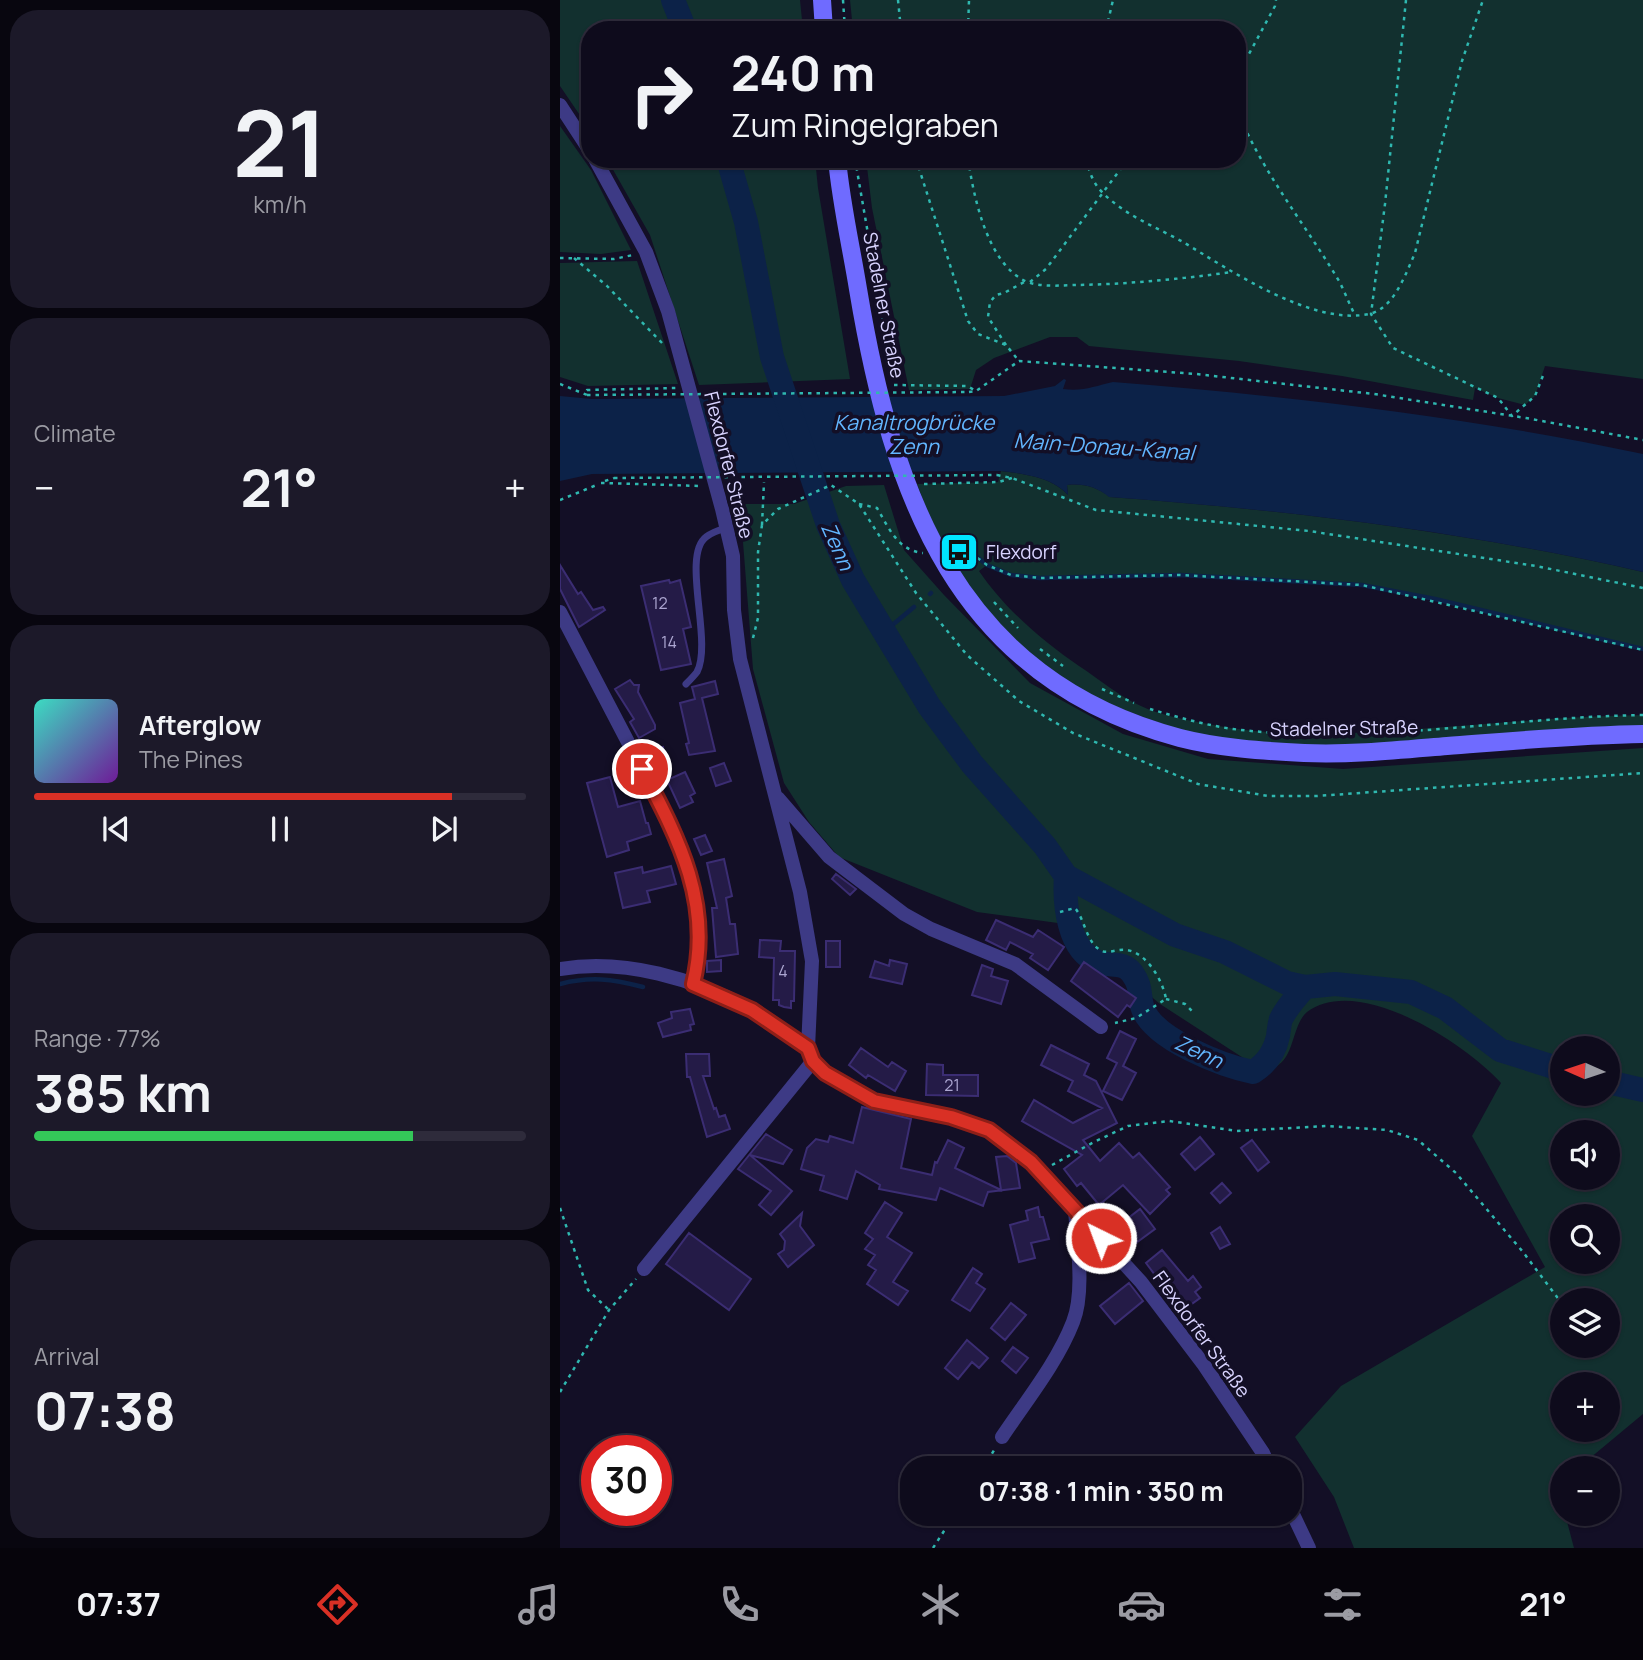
<!DOCTYPE html>
<html lang="en">
<head>
<meta charset="utf-8">
<style>
  :root { --surface:#0e0b1c; --page:#1c1929; --text:#f1f3f6; --muted:#9b9ba3; --line:#2e2b3b; --accent:#d93025 }
  body { margin:0; font-family:Manrope,sans-serif; background:var(--page); color:var(--text); height:100vh; display:flex; flex-direction:column; font-size:26px; white-space:nowrap }
  * { box-sizing:border-box; margin:0 }
  p { font-size:23px; color:var(--muted) }
  .icon { flex:none; width:38px; height:38px; fill:none; stroke:currentColor; stroke-width:2; stroke-linecap:round; stroke-linejoin:round }
  .map { position:relative; flex:1; overflow:hidden }
  .details { display:flex; flex-direction:column; gap:10px; padding:10px; background:#08060f; width:560px }
  .details>* { flex:none }
  .banner { position:absolute; left:21px; top:21px; width:665px; height:147px; border-radius:28px; box-shadow:0 2px 5px #0004,0 0 0 2px var(--line); background:#0e0b1c; color:var(--text); overflow:hidden }
  .needle { width:46px; rotate:273deg }
  .buttons { position:absolute; left:990px; top:1036px; display:grid; gap:14px }
  .buttons a { display:grid; place-items:center; width:70px; height:70px; border-radius:50%; background:var(--surface); box-shadow:0 2px 5px #0004,0 0 0 2px var(--line); font-size:35px }
  .speed { position:absolute; left:21px; top:1435px; display:flex; gap:14px; font-size:35px; font-weight:700; text-align:center }
  .speed>* { display:grid; place-content:center; width:91px; height:91px; border-radius:50%; background:var(--surface); box-shadow:0 2px 5px #0004,0 0 0 2px var(--line); line-height:1 }
  .speed .limit { border:10px solid #d22; background:#fff; color:#111 }
  .pin { position:absolute; display:grid; place-items:center; width:60px; height:60px; color:#fff; margin:-30px; border:4px solid #fff; border-radius:50%; box-shadow:0 2px 7px #0007 }
  .me { position:absolute; width:77px; margin:-38px; rotate:318deg; stroke-linejoin:round; filter:drop-shadow(0 0 5px #0008) }
  .turn { display:flex; align-items:center; gap:24px; height:147px; padding:0 35px; font-size:32px }
  .turn .icon { width:91px; height:91px; stroke-width:2.5 }
  .turn b { display:block; font-size:49px; line-height:60px }
  .big { font-size:52px; font-weight:700; line-height:1.1 }
  .details .card { flex:1; display:flex; flex-direction:column; justify-content:center; gap:10px; min-width:0; padding:0 24px; border-radius:28px; background:var(--page) }
  .details .dial { align-items:center; gap:0 }
  .dial b { font-size:91px; line-height:1 }
  .song { display:flex; align-items:center; gap:21px }
  .cover { width:84px; height:84px; border-radius:10px; background:linear-gradient(135deg,hsl(170 70% 55%),hsl(280 70% 35%)) }
  .played { height:7px; border-radius:4px; background:linear-gradient(90deg,var(--accent) 85%,var(--line) 85%) }
  .keys { display:flex; justify-content:space-around; direction:ltr }
  .heat { display:flex; justify-content:space-between; align-items:center; font-size:38px; direction:ltr }
  .charge { height:10px; border-radius:5px; background:linear-gradient(90deg,#34c759 77%,var(--line) 0) }
  .trip { position:absolute; left:340px; top:1456px; width:402px; height:70px; border-radius:28px; background:var(--surface); box-shadow:0 2px 5px #0004,0 0 0 2px var(--line); font-weight:700; line-height:70px; text-align:center }
  .tab-bar { display:flex; height:112px; justify-content:space-around; align-items:center; background:#06040b; color:var(--muted) }
  .tab-bar .icon { width:49px; height:49px }
  .tab-bar .active { color:var(--accent) }
  .tab-bar b { font-size:32px; color:var(--text) }
  main { display:flex; flex:1; min-height:0 }
  .map>svg:first-child { display:block }
</style>
</head>
<body>
<main>
<section class="details">
<div class="card dial"><b>21</b><p>km/h</p></div>
<div class="card"><p>Climate</p>
<div class="heat"><a>−</a><b class="big">21°</b><a>+</a></div>
</div>
<div class="card">
<div class="song"><i class="cover"></i><div><b>Afterglow</b><p>The Pines</p></div></div>
<div class="played"></div>
<div class="keys"><svg class="icon" aria-label="previous" viewBox="0 0 24 24"><path d="M18 5L8 12l10 7zM5 5v14"/></svg><svg class="icon" aria-label="pause" viewBox="0 0 24 24"><path d="M8 5v14M16 5v14"/></svg><svg class="icon" aria-label="next" viewBox="0 0 24 24"><path d="M6 5l10 7-10 7zM19 5v14"/></svg></div>
</div>
<div class="card"><p>Range · 77%</p><b class="big">385 km</b><div class="charge"></div></div>
<div class="card"><p>Arrival</p><b class="big">07:38</b></div>
</section>
<div class="map">
<svg width="1083" height="1548" viewBox="0 0 1083 1548">
  <rect width="100%" height="100%" fill="#130f26"/>
  <!-- green -->
  <path fill="#12302f" fill-rule="evenodd" d="M0 0H240L243 30H30V130L0 86Z
    M290 0H1083V379L985 366 975 396 965 405 938 398 915 388 913 400 782 376 679 361 529 346 517 337H490L434 358 416 370 410 389 349 390 312 208 306 159H677V30H293Z
    M0 126 31 170 71 250 41 254 0 252Z
    M47 159H255L258 188 290 379 139 385 90 235Z
    M77 261 118 384 28 386 0 377V263Z
    M441 471C464 474 492 477 508 495L507 485C523 483 537 487 550 497 728 510 908 532 1083 572V649L875 599 802 585 620 575 480 578 451 575 427 565 419 571C444 608 482 641 519 666 539 679 560 697 581 706 600 715 623 719 643 723 719 739 794 734 871 728 941 723 1012 716 1083 715V734L847 749 663 746 504 688 395 582 357 484 438 482Z
    M324 485 344 550 384 595 470 683 563 734 648 759 783 769 1083 748V1414L1018 1468H1003V1481L998 1485 1003 1514H1005L1014 1548H794L774 1497 735 1437 781 1386 985 1267 912 1136 941 1083C906 1044 798 973 747 1012 736 1021 734 1043 727 1055 723 1063 714 1068 708 1074L600 1004 505 924 417 912 279 857 249 822 224 783 193 669 180 504H234L286 486ZM1003 1048H1048V1094H1003ZM1003 1132H1048V1178H1003ZM1003 1216H1048V1262H1003ZM1003 1300H1048V1346H1003ZM1003 1384H1048V1430H1003Z"/>
  <!-- water -->
  <path fill="#0c2248" d="M504 379 506 380 503 389C522 392 535 386 553 382 730 396 909 417 1083 454V572C908 532 728 510 549 497 537 487 523 483 507 485L508 495C492 477 464 474 441 471L32 474 0 481V396L32 399 444 396 495 386Z"/>
  <g fill="none" stroke-linecap="round" stroke-linejoin="round">
    <!-- stream -->
    <path stroke="#0c2248" stroke-width="4.5" d="M416 556 427 565 451 575 480 578 620 575 802 585 875 599 1083 649
      M370 594 371 593
      M324 632 354 607
      M0 984C31 976 52 979 83 987"/>
    <!-- river -->
    <path stroke="#0c2248" stroke-width="24" d="M113 0 125 30
      M168 159 186 222 212 357 268 525 293 580 369 706 412 764 485 846 506 876 615 935 665 952 727 983 745 987 775 984 851 992 885 1008 940 1050 1003 1070
      M506 876C504 903 508 951 538 962 550 967 563 961 572 973 583 988 578 996 583 1009 595 1040 663 1066 693 1072 706 1064 715 1051 718 1036 719 1030 719 1025 721 1019 727 1007 736 997 745 987
      M1048 1082 1083 1090"/>
  </g>
  <!-- building -->
  <path fill="#241b47" stroke="#3b2d73" stroke-width="2" d="M0 565 18 594 21 592 33 610 43 607 45 610 19 627 0 589Z
    M109 580 110 583 120 580 131 627 123 629 131 664 101 670 81 586Z
    M70 680 74 685H79L78 692 95 725V729L79 738 70 722 74 719 55 689Z
    M155 681 158 694 142 698 155 751 129 755 126 744 129 743 120 703 135 699 132 687Z
    M103 747 105 759 92 761 90 749Z
    M164 763 171 781 156 786 150 768Z
    M125 772 135 793 130 796 133 802 120 808 107 780Z
    M50 777 58 807 80 801 86 823H88L91 834 67 842 69 850 47 857 27 783Z
    M145 835 152 851 141 855 134 839Z
    M164 859 172 896 166 898 170 924H175L178 954 156 957 152 908H157L147 863Z
    M111 866 116 884 87 891 90 902 63 908 55 873 82 867 83 873Z
    M276 874 296 889 290 895 272 879Z
    M436 920 473 937 478 930 504 947 488 970 470 958 473 954 450 942 446 950 426 940Z
    M200 940 221 941 220 951H235L234 1001H231V1008L224 1007 219 1005V1000H213L214 958 199 957Z
    M266 941H280V967H266Z
    M161 960V971L147 972V961Z
    M330 960 347 964 342 984 310 977 315 961 329 966Z
    M524 962 576 998 570 1007 567 1005 558 1017 511 981Z
    M422 965 433 969 431 976 448 981 441 1004 412 995Z
    M130 1009 134 1024 130 1025 131 1030 103 1037 98 1023 112 1018 111 1012Z
    M560 1031 576 1039 563 1066 576 1073 562 1100 543 1091 557 1063 547 1058Z
    M491 1045 529 1064 524 1075 536 1081 557 1123 523 1140 540 1161 559 1143 573 1158 579 1153 610 1187 606 1190 610 1194 590 1214 563 1185 539 1205 521 1183 517 1186 504 1169 522 1155 462 1121 474 1100 513 1123 542 1108 508 1091 513 1081 481 1065Z
    M301 1048 328 1067 332 1062 346 1071 335 1091 308 1075 306 1078 289 1065Z
    M126 1054H149L150 1076H143L154 1109 156 1108 159 1117 165 1115 170 1129 147 1137 130 1077H127Z
    M367 1064 383 1065V1075H418V1096L366 1095Z
    M302 1107 351 1119 341 1168 372 1175 375 1162 377 1163 388 1140 404 1148 395 1168 441 1190 436 1157 447 1156 456 1163 460 1188 428 1192 423 1206 380 1188 376 1200 319 1189 320 1185 296 1171 287 1199 260 1190 264 1176 241 1169 247 1148 256 1139 268 1142 270 1136 293 1143Z
    M206 1134 232 1150 223 1164 190 1155 232 1191 211 1215 199 1205 211 1191 178 1169Z
    M640 1137 654 1154 635 1170 621 1154Z
    M692 1140 709 1162 698 1171 681 1148Z
    M662 1183 671 1193 660 1203 651 1193Z
    M325 1202 342 1213 327 1237 352 1253 333 1282 348 1291 338 1305 307 1284 316 1270 308 1265 315 1255 305 1249 313 1239 305 1233Z
    M550 1206 563 1222 580 1209 595 1229 569 1248 550 1223 544 1227 536 1217Z
    M478 1207 480 1217H483L489 1239 471 1243 475 1258 459 1262 450 1225 468 1220 466 1211Z
    M242 1213 240 1226 254 1245 228 1267 218 1254 224 1250 225 1241 220 1234Z
    M660 1227 670 1244 660 1249 651 1233Z
    M129 1233 191 1279 169 1310 106 1264Z
    M602 1250 628 1281 633 1276 641 1287 635 1292 640 1298 622 1311 586 1263Z
    M413 1268 422 1274 416 1283 425 1289 410 1311 392 1300Z
    M569 1283 583 1301 555 1324 540 1306Z
    M451 1303 466 1315 445 1340 431 1328Z
    M407 1340 428 1358 419 1368 412 1362 398 1379 385 1368Z
    M453 1347 468 1358 456 1373 442 1361Z"/>
  <g fill="none" stroke-linecap="round" stroke-linejoin="round">
    <!-- path -->
    <path stroke="#2fb8b0" stroke-width="2.5" stroke-dasharray="3.5 5" stroke-linecap="butt" d="M283 0 285 30
      M338 0 341 30
      M846 0 825 204 811 314 833 348 938 398 952 416 975 396 984 373
      M408 30 409 0
      M546 30 553 0
      M677 76 715 6 716 0
      M677 110C702 172 745 224 779 281 785 292 789 304 795 315
      M295 159 332 372
      M356 159 408 321 418 334 446 345 459 361
      M408 159C414 198 427 262 465 281 480 288 503 285 518 285 570 284 621 279 672 272
      M526 159C529 171 533 183 542 192 564 215 596 227 623 242 670 270 752 326 809 314 834 309 846 273 855 253L902 61 923 0
      M0 258 54 259 73 255
      M14 258 47 286 102 343
      M470 282 486 269 568 159
      M446 345 428 317 430 302 436 295 444 293 466 281
      M0 384 27 395V390L116 388
      M334 385 407 386 416 391
      M409 392 416 391 459 361 636 374 814 394 966 418 1083 440
      M437 475 452 478 536 510 749 531 976 566 1083 588
      M45 481 54 478
      M41 483 142 486
      M364 484 439 482 452 478
      M0 500 39 484
      M299 504 317 508C329 528 337 550 363 553
      M202 525 204 482
      M390 538 427 565 451 575 480 578 620 575 802 585 1083 650
      M434 602 458 628
      M193 638 198 618V552L202 525 218 509 271 485 299 504 356 593 407 655 459 701 513 733 638 784 708 796H757L1083 773
      M480 649 503 666
      M542 689 574 703
      M590 709C617 717 645 725 673 729 809 746 947 717 1083 715
      M500 912 515 908C525 920 526 941 540 950 547 955 558 948 567 950 587 953 603 981 606 999L576 1018 555 1023
      M606 999 625 1004 634 1013
      M492 1165 534 1142 568 1126 609 1121 677 1131 766 1126 827 1130 858 1140 896 1173 963 1252 1003 1305
      M0 1208 28 1290 49 1310
      M0 1392 49 1310 76 1279
      M423 1468 436 1447
      M373 1548 395 1514"/>
    <!-- service -->
    <path stroke="#3d3a85" stroke-width="7" d="M126 684C129 681 134 676 137 672 153 642 121 556 146 537 151 533 159 530 166 528"/>
    <!-- minor -->
    <path stroke="#3d3a85" stroke-width="14" d="M0 105 30 151
      M35 159 86 252 108 311 162 509 173 556 174 610 180 659 240 892 252 961 248 1048 253 1061 265 1073 314 1101 391 1117 429 1130 471 1162 581 1282 644 1365 703 1453 710 1468
      M0 612 115 832C135 883 147 928 133 983
      M218 798 269 857 344 914 371 929 455 964 541 1027
      M0 969C65 958 134 979 191 1009 211 1020 229 1035 248 1048
      M84 1269 253 1061
      M442 1437C466 1401 497 1363 513 1322 525 1292 517 1242 515 1209
      M730 1508 749 1548"/>
    <!-- secondary -->
    <path stroke="#6f6bff" stroke-width="18" d="M262 0 264 30
      M277 159C281 203 291 246 298 289 332 494 396 679 620 738 659 748 703 751 744 753 791 755 839 750 887 746 952 741 1017 735 1083 734"/>
    <!-- path-bridge -->
    <path stroke="#2fb8b0" stroke-width="2.5" stroke-dasharray="3.5 5" stroke-linecap="butt" d="M27 395 409 392
      M54 478 437 475"/>
  </g>
  <g fill="none" stroke-linecap="round" stroke-linejoin="round">
    <!-- route casing -->
    <g stroke="#8d1f18" stroke-width="18">
      <path id="route" d="M82 769C118 838 153 903 133 984L192 1010 248 1048 253 1061 265 1073 314 1101 391 1117 429 1130 471 1162 541 1238"/>
    </g>
    <!-- route -->
    <use href="#route" stroke="#d93025" stroke-width="12"/>
  </g>
  <!-- icons -->
  <defs>
    <g id="bus-square" transform="scale(2.0125)"><rect x="-9" y="-9" width="18" height="18" rx="4" fill="#00e5ff" stroke="#130f26"/><path d="M-5-6H5V4H4V6H2V4H-2V6H-4V4H-5ZM-3.5-4V0h7V-4ZM-3.5 1.2v1.5H-2V1.2ZM2 1.2v1.5H3.5V1.2Z" fill="#111"/></g>
  </defs>
  <g fill-rule="evenodd">
    <use href="#bus-square" x="399" y="552"/>
  </g>
  <g text-anchor="middle" dominant-baseline="central" stroke-width="7" stroke-linejoin="round" paint-order="stroke">
    <!-- number labels -->
    <g font-size="16" fill="#aca6d1">
      <text x="100" y="603">12</text>
      <text x="109" y="642">14</text>
      <text x="223" y="971">4</text>
      <text x="392" y="1085">21</text>
    </g>
    <!-- street labels -->
    <g font-size="19" fill="#d9d4ff" stroke="#130f26">
      <text transform="translate(324 305) rotate(79)">Stadelner Straße</text>
      <text transform="translate(169 465) rotate(76)">Flexdorfer Straße</text>
      <text transform="translate(784 728) rotate(-1)">Stadelner Straße</text>
      <text transform="translate(642 1334) rotate(54)">Flexdorfer Straße</text>
    </g>
    <!-- poi labels -->
    <g font-size="19" fill="#d9d4ff" stroke="#130f26" text-anchor="start">
      <text x="426" y="552">Flexdorf</text>
    </g>
    <!-- water labels -->
    <g font-size="21" font-style="italic" fill="#62b6ff" stroke="#130f26">
      <text x="354" y="422">Kanaltrogbrücke<tspan x="354" dy="24">Zenn</tspan></text>
      <text transform="translate(544 446) rotate(4)">Main-Donau-Kanal</text>
      <text transform="translate(278 546) rotate(66)">Zenn</text>
      <text transform="translate(639 1051) rotate(25)">Zenn</text>
    </g>
  </g>
</svg>
<div class="buttons">
<a><svg class="needle" viewBox="-14 -14 28 28"><path d="M0-13l5 13h-10z" fill="#e53935"/><path d="M0 13l5-13h-10z" fill="#9b9ba3"/></svg></a>
<a><svg class="icon" aria-label="sound" viewBox="0 0 24 24"><path d="M4 9h4l5-4v14l-5-4H4zM17 9q2 3 0 6"/></svg></a>
<a><svg class="icon" aria-label="search" viewBox="0 0 24 24"><circle cx="10" cy="10" r="6"/><path d="M15 15l6 6"/></svg></a>
<a><svg class="icon" aria-label="layers" viewBox="0 0 24 24"><path d="M12 4l9 5-9 5-9-5zM3 14l9 5 9-5"/></svg></a>
<a>+</a>
<a>−</a>
</div>
<div class="speed"><div class="limit">30</div></div>
<div class="pin" style="left:82px;top:769px;background:#d93025"><svg class="icon" aria-label="arrive" viewBox="0 0 24 24"><path d="M6 21V4h12l-3 4 3 4H6"/></svg></div>
<svg class="me" style="left:541px;top:1238px" viewBox="-20 -20 40 40"><circle r="17" fill="#d93025" stroke="#fff" stroke-width="3"/><path d="M0-11L8 9 0 5-8 9z" fill="#fff"/></svg>
<div class="trip">07:38 · 1 min · 350 m</div>
<div class="banner">
<div class="turn"><svg class="icon" aria-label="right" viewBox="0 0 24 24"><path d="M7 20v-9h11M14 6l5 5-5 5"/></svg><div><b>240 m</b>Zum Ringelgraben</div></div>
</div>
</div>
</main>
<nav class="tab-bar">
<b>07:37</b>
<svg class="icon active" aria-label="directions" viewBox="0 0 24 24"><path d="M12 3l9 9-9 9-9-9zM9 14v-3h6M13 9l2 2-2 2"/></svg>
<svg class="icon" aria-label="music" viewBox="0 0 24 24"><path d="M9 18V5l10-2v13"/><circle cx="6" cy="18" r="3"/><circle cx="16" cy="16" r="3"/></svg>
<svg class="icon" aria-label="phone" viewBox="0 0 24 24"><path d="M5 4h4l2 5-3 2q2 4 5 5l2-3 5 2v4C11 20 4 13 5 4z"/></svg>
<svg class="icon" aria-label="climate" viewBox="0 0 24 24"><path d="M12 3v18M4 7l16 10M4 17L20 7"/></svg>
<svg class="icon" aria-label="car" viewBox="0 0 24 24"><path d="M5 17H2v-5l4-1 3-4h7l3 4 3 1v5h-3M9 17h6M6 11h13"/><circle cx="7" cy="17" r="2"/><circle cx="17" cy="17" r="2"/></svg>
<svg class="icon" aria-label="filters" viewBox="0 0 24 24"><path d="M4 7h16M4 17h16"/><circle cx="9" cy="7" r="2"/><circle cx="15" cy="17" r="2"/></svg>
<b>21°</b>
</nav>
</body>
</html>
